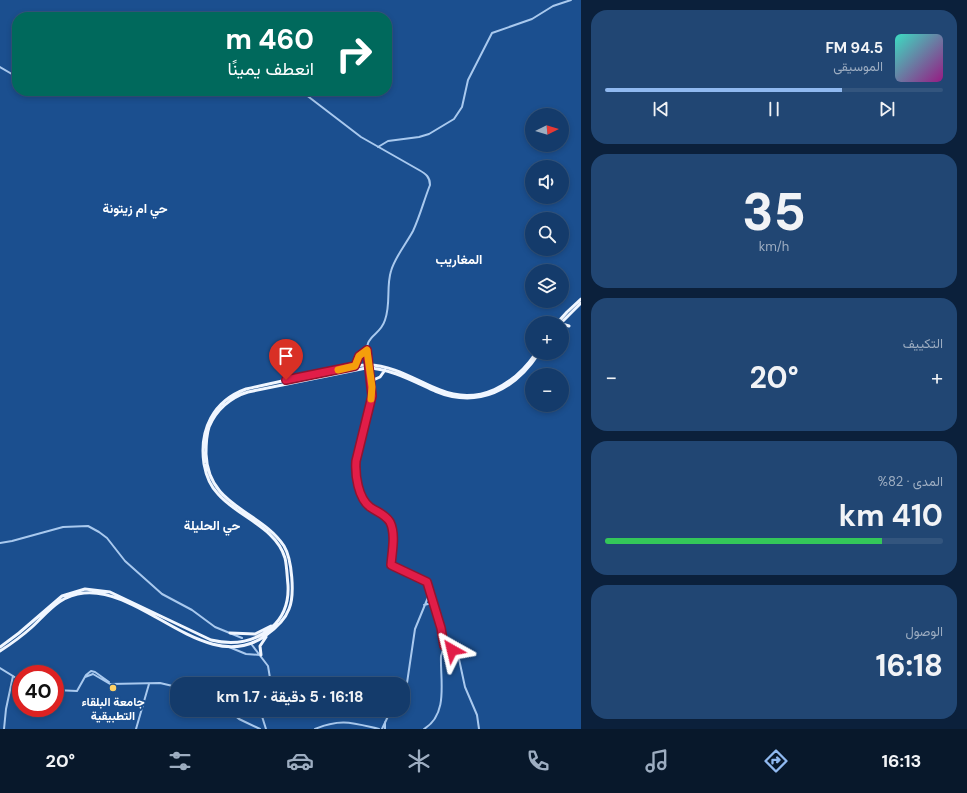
<!DOCTYPE html>
<html lang="ar">
<head>
<meta charset="utf-8">
<style>
  :root { --surface:#143b6b; --page:#214673; --text:#f1f3f6; --muted:#9dadc1; --line:#33557e; --accent:#90b9f0 }
  body { margin:0; font-family:"DM Sans",Vazirmatn,sans-serif; background:var(--page); color:var(--text); direction:rtl; height:100vh; display:flex; flex-direction:column; font-size:15px; white-space:nowrap }
  * { box-sizing:border-box; margin:0 }
  p { font-size:13px; color:var(--muted) }
  .icon { flex:none; width:22px; height:22px; fill:none; stroke:currentColor; stroke-width:2; stroke-linecap:round; stroke-linejoin:round }
  .map { position:relative; flex:1; overflow:hidden; direction:ltr }
  .drawer { display:flex; flex-direction:column; gap:10px; padding:10px; background:#0b203b; width:386px }
  .drawer>* { flex:none }
  .guide { position:absolute; left:12px; top:12px; width:380px; height:84px; border-radius:16px; box-shadow:0 2px 6px #0003,0 0 0 1px var(--line); direction:rtl; background:#00695c; color:#fff; overflow:hidden }
  .needle { width:26px; rotate:85deg }
  .buttons { position:absolute; left:525px; top:108px; display:grid; gap:8px }
  .buttons a { display:grid; place-items:center; width:44px; height:44px; border-radius:50%; background:var(--surface); box-shadow:0 2px 6px #0003,0 0 0 1px var(--line); font-size:20px }
  .speed { position:absolute; left:12px; top:665px; display:flex; gap:8px; font-size:20px; font-weight:700; text-align:center }
  .speed>* { display:grid; place-content:center; width:52px; height:52px; border-radius:50%; background:var(--surface); box-shadow:0 2px 6px #0003,0 0 0 1px var(--line); line-height:1 }
  .speed .limit { border:6px solid #d22; background:#fff; color:#111 }
  .pin { position:absolute; display:grid; place-items:center; width:34px; height:34px; color:#fff; margin:-41px -17px; border-radius:50% 50% 50% 0; rotate:-45deg; box-shadow:0 0 4px #0007 }
  .pin .icon { rotate:45deg }
  .me { position:absolute; width:44px; margin:-22px; rotate:323deg; stroke-linejoin:round; filter:drop-shadow(0 0 3px #0008) }
  .turn { display:flex; align-items:center; gap:14px; height:84px; padding:0 12px; font-size:18px }
  .turn .icon { width:52px; height:52px; stroke-width:2.5 }
  .turn b { display:block; font-size:28px; line-height:34px }
  .big { font-size:30px; font-weight:700; line-height:1.1 }
  .drawer .tile { flex:1; display:flex; flex-direction:column; justify-content:center; gap:6px; min-width:0; padding:0 14px; border-radius:16px; background:var(--page) }
  .drawer .dial { align-items:center; gap:0 }
  .dial b { font-size:52px; line-height:1 }
  .song { display:flex; align-items:center; gap:12px }
  .cover { width:48px; height:48px; border-radius:6px; background:linear-gradient(135deg,hsl(170 70% 55%),hsl(310 70% 35%)) }
  .played { height:4px; border-radius:2px; background:linear-gradient(90deg,var(--accent) 70%,var(--line) 70%) }
  .keys { display:flex; justify-content:space-around; direction:ltr }
  .heat { display:flex; justify-content:space-between; align-items:center; font-size:22px; direction:ltr }
  .charge { height:6px; border-radius:3px; background:linear-gradient(90deg,#34c759 82%,var(--line) 0) }
  .trip { position:absolute; left:170px; top:677px; width:240px; height:40px; border-radius:16px; background:var(--surface); box-shadow:0 2px 6px #0003,0 0 0 1px var(--line); font-weight:700; line-height:40px; text-align:center; direction:rtl }
  .menu { display:flex; height:64px; justify-content:space-around; align-items:center; background:#08182b; color:var(--muted) }
  .menu .icon { width:28px; height:28px }
  .menu .on { color:var(--accent) }
  .menu b { font-size:18px; color:var(--text) }
  main { display:flex; flex:1; min-height:0 }
  .map>svg:first-child { display:block }
</style>
</head>
<body>
<main>
<section class="drawer">
<div class="tile">
<div class="song"><i class="cover"></i><div><b>94.5 FM</b><p>الموسيقى</p></div></div>
<div class="played"></div>
<div class="keys"><svg class="icon" aria-label="previous" viewBox="0 0 24 24"><path d="M18 5L8 12l10 7zM5 5v14"/></svg><svg class="icon" aria-label="pause" viewBox="0 0 24 24"><path d="M8 5v14M16 5v14"/></svg><svg class="icon" aria-label="next" viewBox="0 0 24 24"><path d="M6 5l10 7-10 7zM19 5v14"/></svg></div>
</div>
<div class="tile dial"><b>35</b><p>km/h</p></div>
<div class="tile"><p>التكييف</p>
<div class="heat"><a>−</a><b class="big">20°</b><a>+</a></div>
</div>
<div class="tile"><p>المدى · 82%</p><b class="big">410 km</b><div class="charge"></div></div>
<div class="tile"><p>الوصول</p><b class="big">16:18</b></div>
</section>
<div class="map">
<svg width="581" height="729" viewBox="0 0 581 729">
  <rect width="100%" height="100%" fill="#1b4f8f"/>
  <g fill="none" stroke-linecap="round" stroke-linejoin="round">
    <!-- minor -->
    <path stroke="#a9c9ee" stroke-width="2" d="M0 67 17 77
      M80 91 107 96 150 91
      M301 91 361 137 419 170C426 174 430 177 430 185 424 200 420 216 413 231 406 244 395 257 391 271 386 287 391 304 385 320 379 339 362 332 368 363
      M378 147 388 141 419 137 429 134 454 119 462 107 468 80 492 33 532 19 553 6 571 0
      M369 372 371 399 356 461C355 475 358 498 370 507 377 512 385 514 390 522 396 534 392 552 391 565L427 582 445 648
      M0 543 12 541 63 527 88 526 99 532 107 538 125 561 162 594 192 610 215 627 242 638
      M424 605 432 603
      M252 645 268 666 271 684
      M229 647 246 654 260 655
      M0 668 21 681
      M85 677 93 674 110 684 160 683 177 687
      M55 690 77 691 86 675 91 671 95 672 109 682
      M403 693 407 683 415 629 429 595
      M228 710 239 719 260 729
      M260 710 266 729
      M4 729 6 709 13 676
      M136 729 149 684
      M315 729C341 718 353 723 379 729
      M382 729 391 710
      M385 729V722
      M424 729C449 714 440 680 441 656L443 650 448 648 453 651 459 659 465 687 477 715 479 729"/>
    <!-- major -->
    <path stroke="#f0f6ff" stroke-width="3" d="M557 323 567 312 581 299
      M561 323 581 303
      M562 324 569 326
      M355 366 359 356 367 350
      M371 381 380 377 385 370
      M230 633 255 634 271 626
      M0 647 19 633 62 596 85 589 110 592 211 640C232 645 253 643 271 628 284 617 289 603 288 585 287 576 287 567 285 558 276 527 238 517 218 494 210 486 206 475 204 464 199 430 213 401 246 389 273 383 300 377 326 372 340 369 354 365 368 365 394 365 417 381 440 390 479 406 514 385 536 353
      M0 651C11 644 22 636 32 627 48 612 60 595 84 593 143 587 206 677 265 636 275 629 285 620 289 609 295 595 292 559 284 546 260 510 208 507 206 454 206 445 206 436 209 427 216 410 231 397 248 392L366 368C390 368 413 381 435 391 478 409 515 390 539 353
      M261 655 260 646 266 637"/>
    <!-- minor-bridge -->
    <path stroke="#a9c9ee" stroke-width="2" d="M368 363 369 372"/>
  </g>
  <g fill="none" stroke-linecap="round" stroke-linejoin="round">
    <!-- route casing -->
    <g stroke="#92132f" stroke-width="10">
      <path id="route" d="M286 380 355 366 359 356 367 350 372 396 356 461C355 475 358 498 370 507 377 512 385 514 390 522 396 534 392 552 391 565L427 582 441 628 444 646 452 650"/>
    </g>
    <!-- route -->
    <use href="#route" stroke="#e11d48" stroke-width="7"/>
    <!-- slow -->
    <path stroke="#f59e0b" stroke-width="7" d="M338 370 355 366 359 356 367 350 372 387 371 399"/>
  </g>
  <!-- markers -->
  <circle fill="#ffd166" stroke="#1b4f8f" stroke-width="1.5" cx="113" cy="688" r="4"/>
  <g text-anchor="middle" dominant-baseline="central" stroke-width="4" stroke-linejoin="round" paint-order="stroke">
    <!-- poi labels -->
    <g font-size="12" font-weight="bold" fill="#fff" stroke="#1b4f8f">
      <text x="113" y="702">جامعة البلقاء<tspan x="113" dy="14">التطبيقية</tspan></text>
    </g>
    <!-- neighbourhood labels -->
    <g font-size="13" font-weight="bold" fill="#fff" stroke="#1b4f8f">
      <text x="135" y="208">حي ام زيتونة</text>
      <text x="459" y="259">المغاريب</text>
      <text x="212" y="525">حي الحليلة</text>
    </g>
  </g>
</svg>
<div class="buttons">
<a><svg class="needle" viewBox="-14 -14 28 28"><path d="M0-13l5 13h-10z" fill="#e53935"/><path d="M0 13l5-13h-10z" fill="#9dadc1"/></svg></a>
<a><svg class="icon" aria-label="sound" viewBox="0 0 24 24"><path d="M4 9h4l5-4v14l-5-4H4zM17 9q2 3 0 6"/></svg></a>
<a><svg class="icon" aria-label="search" viewBox="0 0 24 24"><circle cx="10" cy="10" r="6"/><path d="M15 15l6 6"/></svg></a>
<a><svg class="icon" aria-label="layers" viewBox="0 0 24 24"><path d="M12 4l9 5-9 5-9-5zM3 14l9 5 9-5"/></svg></a>
<a>+</a>
<a>−</a>
</div>
<div class="speed"><div class="limit">40</div></div>
<div class="pin" style="left:286px;top:380px;background:#d93025"><svg class="icon" aria-label="arrive" viewBox="0 0 24 24"><path d="M6 21V4h12l-3 4 3 4H6"/></svg></div>
<svg class="me" style="left:452px;top:650px" viewBox="-20 -20 40 40"><path d="M0-17L14 15 0 8-14 15z" fill="#e11d48" stroke="#fff" stroke-width="4"/></svg>
<div class="trip">16:18 · 5 دقيقة · 1.7 km</div>
<div class="guide">
<div class="turn"><svg class="icon" aria-label="right" viewBox="0 0 24 24"><path d="M7 20v-9h11M14 6l5 5-5 5"/></svg><div><b>460 m</b>انعطف يمينًا</div></div>
</div>
</div>
</main>
<nav class="menu">
<b>16:13</b>
<svg class="icon on" aria-label="directions" viewBox="0 0 24 24"><path d="M12 3l9 9-9 9-9-9zM9 14v-3h6M13 9l2 2-2 2"/></svg>
<svg class="icon" aria-label="music" viewBox="0 0 24 24"><path d="M9 18V5l10-2v13"/><circle cx="6" cy="18" r="3"/><circle cx="16" cy="16" r="3"/></svg>
<svg class="icon" aria-label="phone" viewBox="0 0 24 24"><path d="M5 4h4l2 5-3 2q2 4 5 5l2-3 5 2v4C11 20 4 13 5 4z"/></svg>
<svg class="icon" aria-label="climate" viewBox="0 0 24 24"><path d="M12 3v18M4 7l16 10M4 17L20 7"/></svg>
<svg class="icon" aria-label="car" viewBox="0 0 24 24"><path d="M5 17H2v-5l4-1 3-4h7l3 4 3 1v5h-3M9 17h6M6 11h13"/><circle cx="7" cy="17" r="2"/><circle cx="17" cy="17" r="2"/></svg>
<svg class="icon" aria-label="filters" viewBox="0 0 24 24"><path d="M4 7h16M4 17h16"/><circle cx="9" cy="7" r="2"/><circle cx="15" cy="17" r="2"/></svg>
<b>20°</b>
</nav>
</body>
</html>
